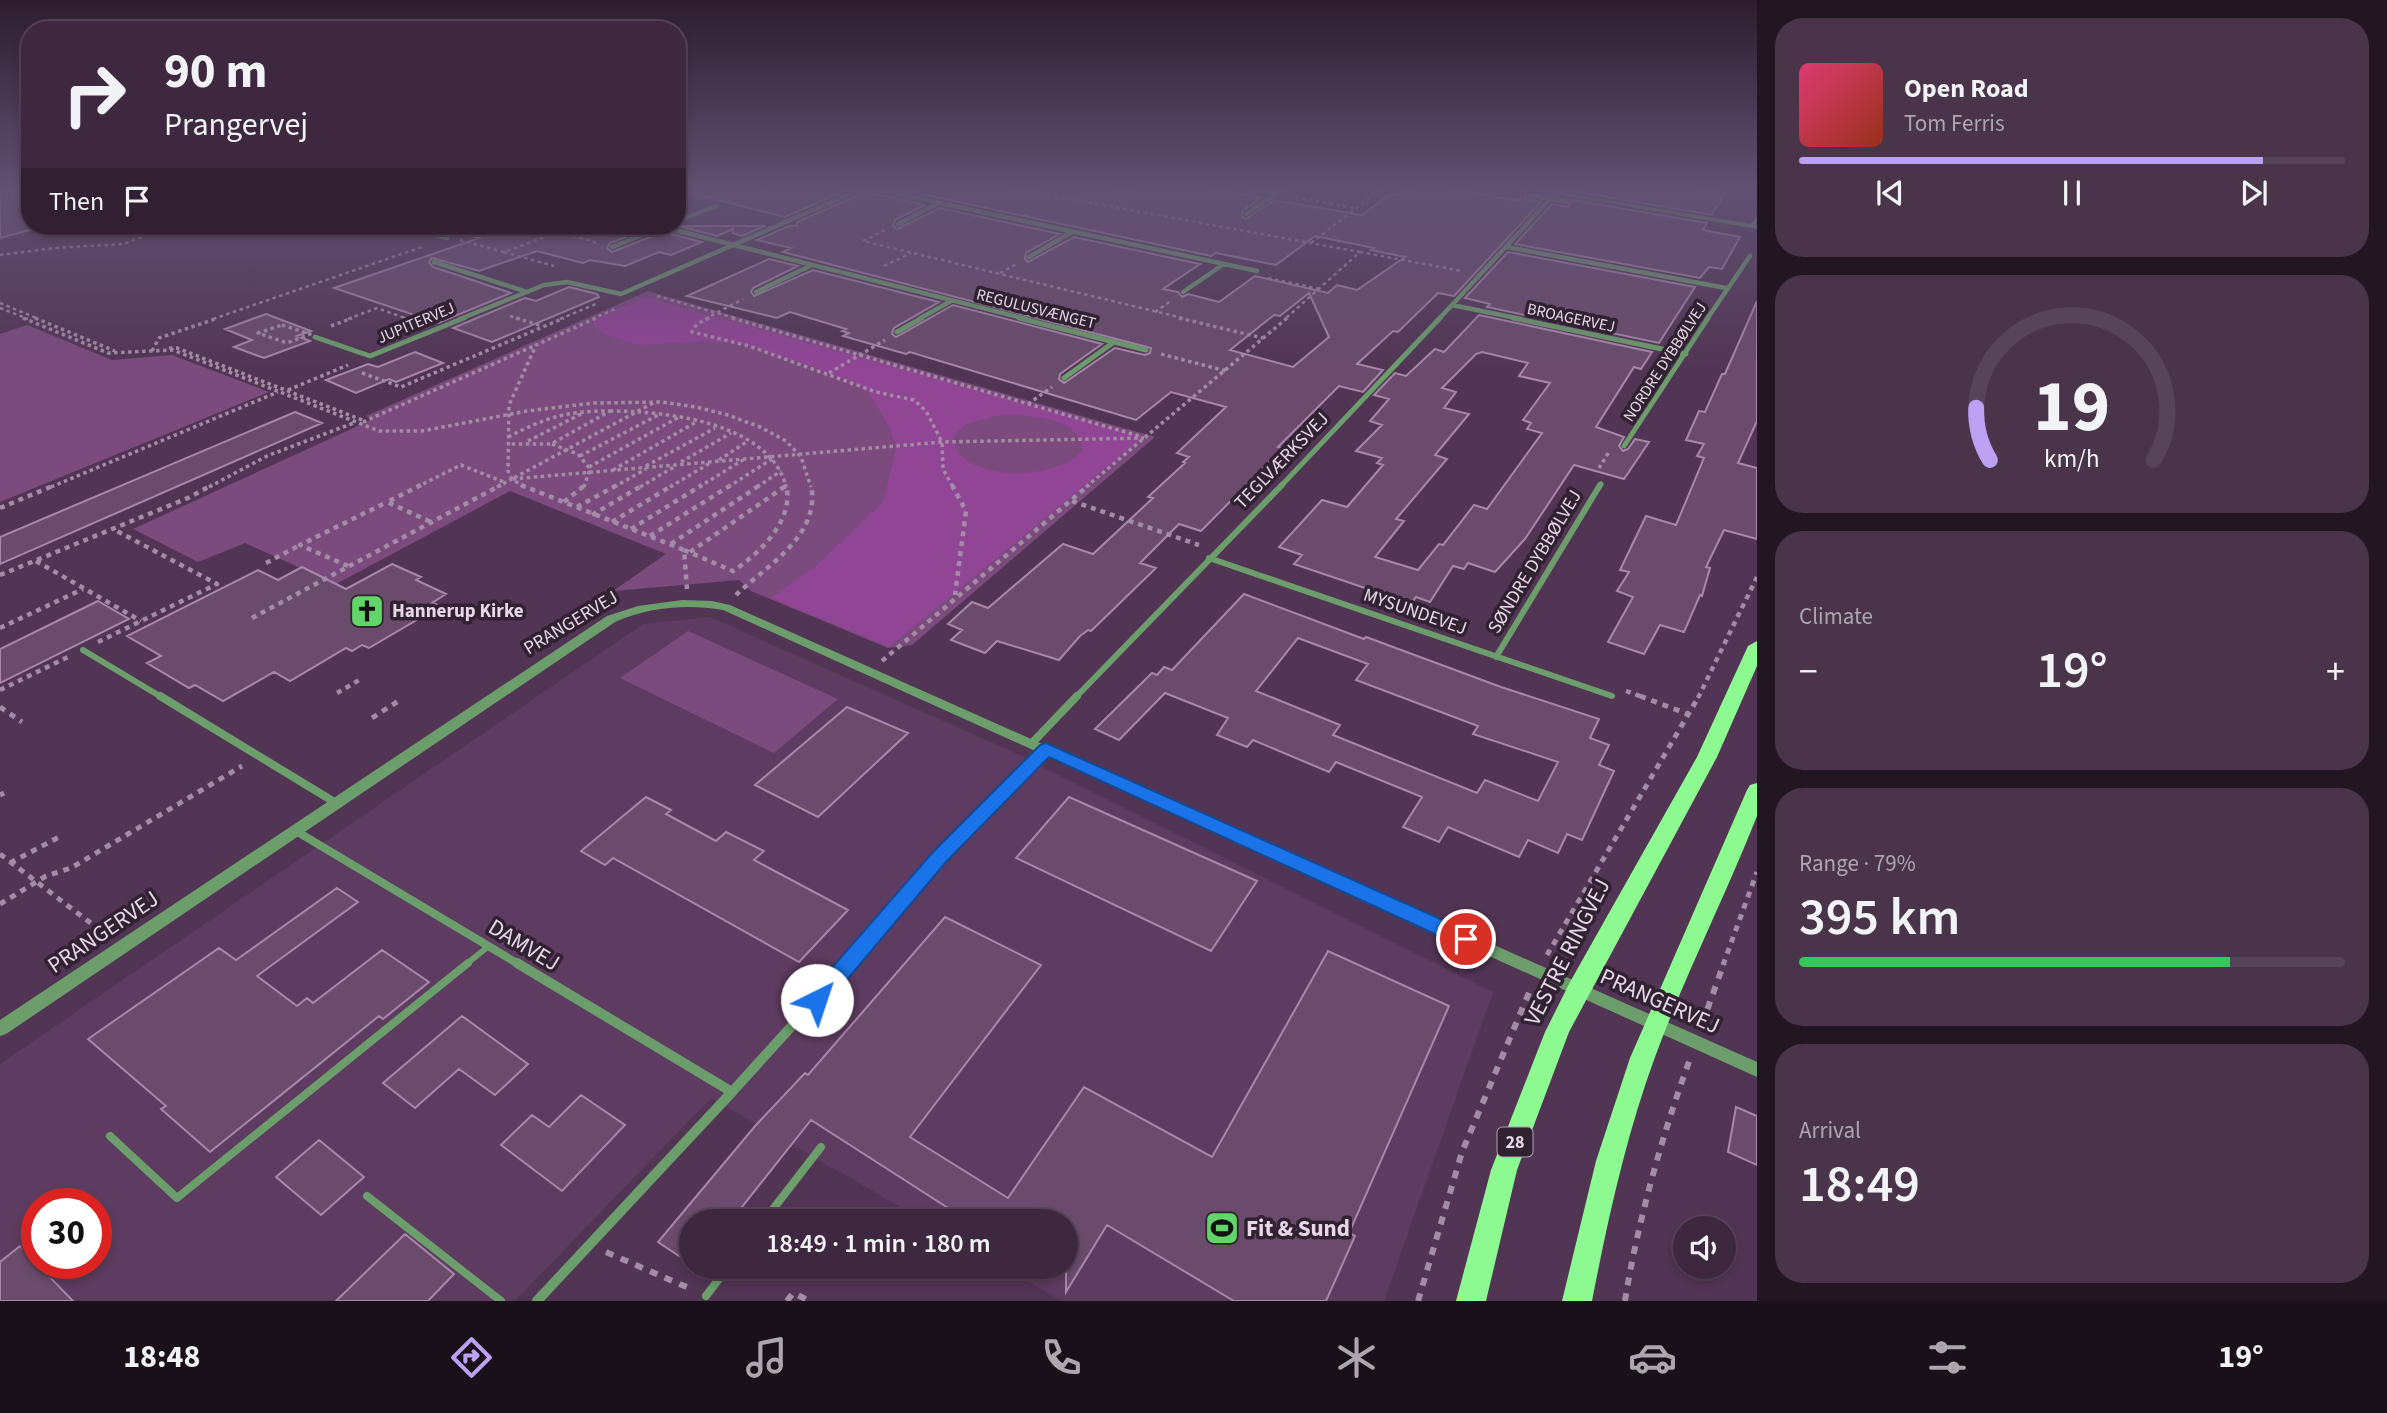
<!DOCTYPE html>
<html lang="en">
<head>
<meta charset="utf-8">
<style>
  :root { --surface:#3e283f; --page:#49344a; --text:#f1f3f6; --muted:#ada6b0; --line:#574459; --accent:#bca0f2 }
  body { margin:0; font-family:"Source Sans 3",sans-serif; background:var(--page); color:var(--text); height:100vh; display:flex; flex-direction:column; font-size:26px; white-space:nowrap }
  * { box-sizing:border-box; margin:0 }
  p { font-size:23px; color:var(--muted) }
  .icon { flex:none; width:38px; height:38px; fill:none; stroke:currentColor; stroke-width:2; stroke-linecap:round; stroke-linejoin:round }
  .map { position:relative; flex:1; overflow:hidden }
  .panel { display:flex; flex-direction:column; gap:18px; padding:18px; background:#221623; width:630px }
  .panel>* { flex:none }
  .hud { position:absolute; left:21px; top:21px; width:665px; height:214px; border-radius:28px; box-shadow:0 4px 10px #0003,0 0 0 2px var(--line); background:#3e283f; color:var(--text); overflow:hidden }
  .fabs { position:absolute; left:1673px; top:1216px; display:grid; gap:14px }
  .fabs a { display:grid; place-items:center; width:63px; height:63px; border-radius:50%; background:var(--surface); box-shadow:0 4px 10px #0003,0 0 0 2px var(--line); font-size:35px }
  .speed { position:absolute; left:21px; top:1188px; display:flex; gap:14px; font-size:35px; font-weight:700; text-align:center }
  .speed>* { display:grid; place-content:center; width:91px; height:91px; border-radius:50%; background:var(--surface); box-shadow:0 4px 10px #0003,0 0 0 2px var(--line); line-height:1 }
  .speed .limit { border:10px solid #d22; background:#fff; color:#111 }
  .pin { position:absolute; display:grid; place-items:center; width:60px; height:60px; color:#fff; margin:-30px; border:4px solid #fff; border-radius:50%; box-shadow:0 2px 7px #0007 }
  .me { position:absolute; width:77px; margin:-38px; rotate:41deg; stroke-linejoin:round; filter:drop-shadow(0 0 5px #0008) }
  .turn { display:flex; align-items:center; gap:24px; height:147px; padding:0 28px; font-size:32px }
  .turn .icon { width:91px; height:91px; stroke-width:2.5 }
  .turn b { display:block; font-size:49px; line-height:60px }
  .then { display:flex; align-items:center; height:66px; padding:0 28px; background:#0003; gap:14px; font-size:26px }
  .big { font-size:52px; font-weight:600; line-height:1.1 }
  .panel .widget { flex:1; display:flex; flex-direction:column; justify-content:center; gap:10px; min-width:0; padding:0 24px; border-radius:28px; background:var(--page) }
  .panel .dial { align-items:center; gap:0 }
  .dial svg { height:182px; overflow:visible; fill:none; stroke:var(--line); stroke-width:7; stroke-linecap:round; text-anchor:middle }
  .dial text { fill:var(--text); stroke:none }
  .song { display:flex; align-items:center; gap:21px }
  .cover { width:84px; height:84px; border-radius:10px; background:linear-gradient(135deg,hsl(340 70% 55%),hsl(10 70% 35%)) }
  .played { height:7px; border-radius:4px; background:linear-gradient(90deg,var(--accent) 85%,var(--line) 85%) }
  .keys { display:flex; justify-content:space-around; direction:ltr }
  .heat { display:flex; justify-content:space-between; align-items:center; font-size:38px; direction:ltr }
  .charge { height:10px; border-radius:5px; background:linear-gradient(90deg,#34c759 79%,var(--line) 0) }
  .trip { position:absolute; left:679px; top:1209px; width:399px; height:70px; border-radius:35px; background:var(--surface); box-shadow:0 4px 10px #0003,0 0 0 2px var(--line); font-weight:600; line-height:70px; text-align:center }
  .dock { display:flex; height:112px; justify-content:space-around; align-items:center; background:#191019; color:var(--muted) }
  .dock .icon { width:49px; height:49px }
  .dock .on { color:var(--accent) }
  .dock b { font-size:32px; color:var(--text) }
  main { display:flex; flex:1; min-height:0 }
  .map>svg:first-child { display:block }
</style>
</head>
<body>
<main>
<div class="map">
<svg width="1757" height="1301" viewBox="0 0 1757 1301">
  <rect width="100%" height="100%" fill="#523554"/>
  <!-- built -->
  <path fill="#5e3b60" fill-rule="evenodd" d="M710 617 1011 751 1493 992 1384 1301H1062L1003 1267H1066V1222L925 1221 711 1098 515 1301H0V1064L643 624ZM37 1204H96V1264H37Z"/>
  <!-- green -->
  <path fill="#7b4b7e" d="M648 291 1155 437 912 645 888 648 751 591 739 580 613 591 666 554 510 491 336 584 245 543 198 562 133 529 373 419 366 416Z
    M27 325 112 360 172 355 269 392 0 502V334Z
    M688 631 838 699 774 753 620 678Z"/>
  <!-- forest -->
  <path fill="#904595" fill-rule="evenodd" d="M645 297 1140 436 1141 439 889 647 771 598 816 566 883 502 896 449 890 428 869 393 860 386 812 366 743 344 707 341 639 345 604 334 594 326 595 319ZM1001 415C1028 415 1081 416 1082 451 1055 483 951 482 954 435L966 424Z"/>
  <!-- building -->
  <path fill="#6a4b6c" stroke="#a887aa" stroke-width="2" fill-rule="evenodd" d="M21 186H30V230L0 238V191Z
    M695 186H856L785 217 694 194Z
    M884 186H1120L1119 192 1124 195 1135 186H1200L1261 198 1242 211V216L1246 219 1274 200 1362 215 1390 194 1398 196 1415 186H1433L1520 201 1521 191H1525V199L1541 202 1454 296 1438 293 1398 332 1393 331 1357 364 1383 370 1363 392 1339 386 1278 447 1283 448 1201 531 1179 524 1140 563 1156 568 1091 631 1088 630 1080 636 1059 660 997 641 985 653 951 640 962 630 948 624 972 602 988 608 1063 544 1093 554 1153 498 1148 497 1185 463 1183 462 1189 457 1177 453 1226 407 1171 392 1136 420 910 352 906 354 843 336 849 333 842 331 846 329 790 312 777 318 687 296 769 259 798 266 753 288 751 292 754 296 813 270 939 302 894 328 892 334 896 337 953 305 1102 344 1060 374 1059 379 1064 383 1115 348 1145 355 1150 353 1151 348 783 252 791 248 757 240 789 226H797V222L866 192 925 205 895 220 893 226 897 229 940 208 1060 234 1026 253 1025 259 1028 262 1074 237 1200 264 1163 289 1178 292 1182 297 1188 294 1219 302 1255 276 1328 293 1337 285 1357 290 1405 257 1371 250 1374 248 1315 236 1276 265 1216 253 1211 256ZM1309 293 1329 337 1293 367 1230 350 1274 315 1280 316Z
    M1568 186H1682L1725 193 1712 215 1566 190Z
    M1572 200 1707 223 1703 230 1740 237 1722 269 1709 267 1700 278 1515 244 1552 204 1569 207Z
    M460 226H584L585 235 610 226H653L610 243 607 248 612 252 663 232 702 242 671 255 659 252 625 266 590 260 583 263 537 251 479 271 432 258 429 262 433 267 511 293 438 323 334 288 479 238 459 232Z
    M678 226H765L742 236 733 233V229L717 236Z
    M1508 252 1695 287 1659 343 1487 307 1490 304 1465 298Z
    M569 287 597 294 599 297 492 342 453 328 525 298 536 301Z
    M1757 301V421L1738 463 1757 468V539L1724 530 1706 567 1710 568 1702 596 1700 595 1684 632 1660 625 1644 654 1608 642 1633 597 1617 591 1629 572 1620 570 1646 516 1676 525 1704 458 1697 456 1704 444 1686 440 1699 411 1705 412 1722 374H1725Z
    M266 314 311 331 297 336 310 341 264 358 234 347 252 340 225 329Z
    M1479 315 1652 352 1641 369 1634 367 1596 427 1624 437 1619 446 1623 451 1628 449 1635 439 1649 442 1624 479 1574 465 1525 539 1495 572 1468 563 1464 569 1453 566 1430 602 1416 597 1413 601 1371 590 1294 564 1302 555 1279 547 1322 500 1347 507 1383 465 1377 463 1382 458 1356 451 1382 425 1370 421 1389 399 1374 395 1395 373 1406 376 1435 349 1444 352ZM1482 352 1528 363 1519 376 1550 383 1523 420 1531 423 1527 429 1542 433 1487 509 1474 505 1443 545 1439 544 1418 570 1375 557 1404 521 1396 519 1447 459 1435 455 1469 414 1444 408 1456 392 1442 388 1476 354Z
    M415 352 443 363 396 382 389 379 356 393 326 380 368 364 378 367Z
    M295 412 322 423 0 564V537Z
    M392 564 421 577 416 580 446 594 432 603 438 605 418 617 420 618 369 648 362 645 352 651 346 648 290 681 274 672 223 701 195 685 189 688 147 663 161 656 127 636 258 570 278 580 302 567 346 589Z
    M1244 594 1364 639 1366 637 1501 687 1599 719 1590 738 1609 745 1599 765 1614 771 1582 840 1567 834 1558 853 1528 840 1519 857 1448 827 1439 842 1403 827 1422 797 1336 762 1329 772 1253 740 1247 747 1217 735 1228 718 1165 693 1119 740 1095 729 1152 673 1157 675 1164 667 1172 670ZM1298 638 1368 664 1356 680 1478 726 1473 734 1558 762 1538 801 1485 780 1477 793 1333 735 1340 725 1256 691Z
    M98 601 129 619 0 683V649Z
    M847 707 908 733 818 817 755 785Z
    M646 797 671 810 666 814 716 841 726 832 764 851 754 860 848 910 799 962 613 858 605 865 581 851Z
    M1069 797 1257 881 1211 951 1016 858Z
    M337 888 358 902 257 976 297 1006 307 998 313 1003 382 950 429 982 383 1019 379 1016 210 1152 161 1109 166 1106 88 1039 219 948 236 960Z
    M945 917 1041 965 910 1137 1008 1198 1084 1087 1212 1157 1328 951 1449 1006 1349 1233 1355 1236 1326 1301H1234L1107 1225 1066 1292V1222H970L811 1120 730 1222H691V1264L658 1242 756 1125 805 1073 808 1075Z
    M462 1016 528 1064 495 1095 459 1069 415 1108 383 1083Z
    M581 1095 625 1125 562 1191 501 1145 532 1115 549 1127Z
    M1736 1107 1757 1116V1165L1728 1152Z
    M319 1140 364 1177 321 1215 276 1177Z
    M405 1234 454 1274 428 1301H336Z
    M20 1246 37 1264 73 1301H0V1262Z"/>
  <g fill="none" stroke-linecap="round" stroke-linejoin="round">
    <!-- path-far4 -->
    <path stroke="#a38ca5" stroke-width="2.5" stroke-dasharray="3.5 3.5" stroke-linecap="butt" d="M999 186 1360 252 1285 319
      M677 188 682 186
      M1295 197 1355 208
      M522 226 552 234
      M885 230 863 241 1187 319
      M559 232 598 243
      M460 240 504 252 575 226
      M1311 243 1385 186
      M504 252 554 266
      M1360 252 1462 271
      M0 255 54 248 124 244 169 226
      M884 266 911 253
      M1000 273 1017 264
      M1268 278 1320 289
      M657 296 738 319
      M0 303 39 319
      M0 308 28 319
      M1155 312 1171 301
      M510 316 521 319
      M213 319 422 247
      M348 319 377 308 408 319
      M560 319 596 304
      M592 319 615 309
      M705 319 743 299"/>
    <!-- path-far3 -->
    <path stroke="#a38ca5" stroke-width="3.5" stroke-dasharray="3.5 3.5" stroke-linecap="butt" d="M23 318 108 353 173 350 379 431H422L527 411 594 403 662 402 696 407 728 415 760 427 786 441 801 457 811 487
      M35 318 115 351
      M403 318 415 322
      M516 318 542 326
      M709 318 697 324 692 332 749 346 876 392 914 400 926 411 942 442 943 469 953 487
      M732 318 1139 436
      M1179 318 1263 338
      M282 325 310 334 287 343 258 333Z
      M331 326 352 318
      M169 348H177L365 421
      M152 351 159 338 218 318
      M1161 354 1226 371
      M362 373 401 387 564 318
      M829 373 885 340
      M288 390 348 365
      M653 403 512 479 942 442 1144 438
      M1028 404 1052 387
      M610 411C665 411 770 422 786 487
      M363 422 536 345
      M508 437C548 417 565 411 610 411L551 444H508
      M528 441 583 413
      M552 444 578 454 590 469 584 487
      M580 456 660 414
      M719 460 748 441
      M681 462 731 433
      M646 466 715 428
      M589 467 679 417
      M1599 468 1609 452
      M613 470 696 422
      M51 487 278 392
      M209 487 267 456 356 422
      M417 487 461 465 504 482
      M497 487 512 479
      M524 487 512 479 508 471 509 405 536 345 596 318
      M614 487 646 469
      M640 487 674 467
      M670 487 710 463
      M699 487 743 460
      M728 487 772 459
      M757 487 781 471
      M784 487 787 485
      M1086 487 1287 318"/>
    <!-- path-far2 -->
    <path stroke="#a38ca5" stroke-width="4.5" stroke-dasharray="5 5" stroke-linecap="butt" d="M421 485 387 502 431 522
      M521 485 684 550 687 589
      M952 485 966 511 955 595
      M1072 501 1199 545
      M564 502 585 485
      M577 507 617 485
      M0 508 55 485
      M592 515 643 485
      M612 522 673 485
      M631 529 702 485
      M650 536 731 485
      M671 544 760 485
      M684 550 733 571C759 554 795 520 786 485
      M690 552 787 485
      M36 561 141 621
      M266 563 300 545
      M348 566 300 545 387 502
      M0 575 188 498 212 485
      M736 595C767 565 821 536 811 485
      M252 618 501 485
      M0 628 83 589
      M98 642 217 584 113 529
      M882 661 1089 485
      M0 690 72 655
      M1626 691 1645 698
      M337 693 361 679
      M1698 698 1757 577"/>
    <!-- path-far1 -->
    <path stroke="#a38ca5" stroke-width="5" stroke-dasharray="6 6" stroke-linecap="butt" d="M1640 696 1690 715
      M0 707 22 722
      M372 718 400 700
      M0 795 4 793
      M0 854 105 934
      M10 863 61 836
      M0 904 46 876 71 868 242 766
      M1547 955 1699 696
      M1723 965 1757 872"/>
    <!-- path -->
    <path stroke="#a38ca5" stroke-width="6" stroke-dasharray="8 8" stroke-linecap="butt" d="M1702 1024 1724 963
      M606 1252 691 1289
      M787 1301 793 1293 810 1301
      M1418 1301 1462 1152 1531 988
      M1625 1301C1637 1224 1663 1132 1690 1059"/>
    <!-- service-far1 -->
    <path stroke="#6b9e6b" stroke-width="6" d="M465 965 489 946"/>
    <!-- service -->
    <path stroke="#6b9e6b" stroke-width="8" d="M110 1136 177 1198 468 963
      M367 1196 501 1301
      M763 1222 821 1147
      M706 1296 728 1267"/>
    <!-- minor-far4 -->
    <path stroke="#6b9e6b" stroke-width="4.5" d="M1236 186 1276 193
      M865 187 1257 271
      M1123 190 1130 186
      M1556 194 1563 186
      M1528 195 1568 202
      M1246 214 1287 186
      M677 221 716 206
      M898 224 939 203
      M404 226 447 238
      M1752 226 1757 219
      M663 227 1026 319
      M612 247 665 226
      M1507 247 1726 288
      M1029 257 1072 232
      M434 262 524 291
      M756 292 812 265
      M1183 292 1224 264
      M1452 305 1521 319
      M460 319 544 285 567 282 621 294 868 186
      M919 319 951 301
      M1439 319 1550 199
      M1707 319 1750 256"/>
    <!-- minor-far3 -->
    <path stroke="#6b9e6b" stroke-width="5" d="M1019 318 1146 350
      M1513 318 1686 354
      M897 332 922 318
      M315 337 370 356 464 318
      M1064 378 1114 342
      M1624 446 1708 318
      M1280 487 1440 318
      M1599 487 1601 484"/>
    <!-- minor-far2 -->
    <path stroke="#6b9e6b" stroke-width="6" d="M1209 558 1612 696
      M83 650 163 698
      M1496 657 1600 485
      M1075 698 1282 485"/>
    <!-- minor-far1 -->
    <path stroke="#6b9e6b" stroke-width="8" d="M160 696 336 803
      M1033 742 1077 696
      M296 831 520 965
      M848 965 939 858 1046 749"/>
    <!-- minor -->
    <path stroke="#6b9e6b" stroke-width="10" d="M517 963 732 1092 537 1301
      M732 1092 849 963"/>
    <!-- tertiary -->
    <path fill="#6b9e6b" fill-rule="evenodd" d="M1509 186H1524L1757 225V229Z
      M682 600 712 601 730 605 1757 1062V1077L723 610C686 604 650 607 615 622L6 1034 0 1036V1020L607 616 638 606Z"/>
    <!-- primary -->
    <path fill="#8cfa90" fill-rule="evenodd" d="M1757 641V666L1717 757 1569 1032 1517 1170 1486 1301H1456L1491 1170 1545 1032 1570 982 1697 757 1748 646Z
      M1757 783V816C1725 897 1685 975 1655 1057 1626 1136 1608 1219 1592 1301H1562L1596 1161 1630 1058 1747 790 1750 785Z"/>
  </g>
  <!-- sky -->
  <linearGradient id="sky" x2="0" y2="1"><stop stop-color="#2d1d2e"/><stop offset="0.51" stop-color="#605172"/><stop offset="1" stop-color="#605172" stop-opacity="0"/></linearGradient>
  <rect width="1757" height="368" fill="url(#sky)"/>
  <!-- route -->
  <path fill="#1a73e8" stroke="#114b97" stroke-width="2" d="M1046 743 1474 934 1477 939 1474 945 1466 947 1459 945 1049 757 946 862 824 1007 817 1009 809 1007 806 1000 809 994 932 853 1040 745Z"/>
  <!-- icons -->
  <defs>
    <g id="church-square" transform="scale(1.75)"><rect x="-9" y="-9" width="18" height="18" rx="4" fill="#62d469" stroke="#302231"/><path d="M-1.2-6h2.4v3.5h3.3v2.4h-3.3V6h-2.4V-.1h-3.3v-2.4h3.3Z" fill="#111"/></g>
    <g id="stadium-square" transform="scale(1.75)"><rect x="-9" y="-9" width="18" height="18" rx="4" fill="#62d469" stroke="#302231"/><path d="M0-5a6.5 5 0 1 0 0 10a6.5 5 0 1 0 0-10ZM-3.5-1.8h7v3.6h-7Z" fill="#111"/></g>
  </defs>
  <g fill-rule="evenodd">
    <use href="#church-square" x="367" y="611"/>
    <use href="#stadium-square" x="1222" y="1228"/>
  </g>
  <g text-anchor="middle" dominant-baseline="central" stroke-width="7" stroke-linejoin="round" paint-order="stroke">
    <!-- far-street labels -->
    <g font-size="16" fill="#e8d6e9" stroke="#302231">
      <text transform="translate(1036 309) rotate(14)">REGULUSVÆNGET</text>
      <text transform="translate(1571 318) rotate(12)">BROAGERVEJ</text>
      <text transform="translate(416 323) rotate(-23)">JUPITERVEJ</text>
      <text transform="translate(1665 362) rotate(-57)">NORDRE DYBBØLVEJ</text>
    </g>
    <!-- shield labels -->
    <rect fill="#302231" stroke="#b1a0b2" stroke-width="2" x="1497.5" y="1127.5" width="35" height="29" rx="5"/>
    <g font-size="18" font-weight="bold" fill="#e8d6e9">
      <text x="1515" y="1142">28</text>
    </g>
    <!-- street labels -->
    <g font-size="19" fill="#e8d6e9" stroke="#302231">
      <text transform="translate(1282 461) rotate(-46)">TEGLVÆRKSVEJ</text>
      <text transform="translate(1535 562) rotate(-59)">SØNDRE DYBBØLVEJ</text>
      <text transform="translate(1415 612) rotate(19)">MYSUNDEVEJ</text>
      <text transform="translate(571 623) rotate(-31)">PRANGERVEJ</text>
    </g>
    <!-- poi labels -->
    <g font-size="19" font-weight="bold" fill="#e8d6e9" stroke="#302231" text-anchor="start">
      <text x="392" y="611">Hannerup Kirke</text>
    </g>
    <!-- near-street labels -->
    <g font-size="23" fill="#e8d6e9" stroke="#302231">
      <text transform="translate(103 932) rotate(-34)">PRANGERVEJ</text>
      <text transform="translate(524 945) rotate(31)">DAMVEJ</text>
      <text transform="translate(1567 952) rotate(-63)">VESTRE RINGVEJ</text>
      <text transform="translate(1660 1001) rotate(24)">PRANGERVEJ</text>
    </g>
    <!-- near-poi labels -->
    <g font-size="23" font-weight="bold" fill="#e8d6e9" stroke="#302231" text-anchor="start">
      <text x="1246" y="1228">Fit &amp; Sund</text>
    </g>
  </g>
</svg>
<div class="fabs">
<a><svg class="icon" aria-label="sound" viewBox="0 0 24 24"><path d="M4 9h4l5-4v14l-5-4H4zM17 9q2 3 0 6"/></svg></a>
</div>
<div class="speed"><div class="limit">30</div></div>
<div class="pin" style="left:1466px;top:939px;background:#d93025"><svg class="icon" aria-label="arrive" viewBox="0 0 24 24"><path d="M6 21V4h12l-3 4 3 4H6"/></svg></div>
<svg class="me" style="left:817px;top:1000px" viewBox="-20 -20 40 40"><circle r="19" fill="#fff"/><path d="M0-13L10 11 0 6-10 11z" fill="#1a73e8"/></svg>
<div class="trip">18:49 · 1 min · 180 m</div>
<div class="hud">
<div class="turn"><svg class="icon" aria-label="right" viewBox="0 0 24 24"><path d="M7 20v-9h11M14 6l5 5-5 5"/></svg><div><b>90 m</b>Prangervej</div></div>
<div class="then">Then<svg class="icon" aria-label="arrive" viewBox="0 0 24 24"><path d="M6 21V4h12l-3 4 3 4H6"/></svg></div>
</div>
</div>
<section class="panel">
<div class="widget">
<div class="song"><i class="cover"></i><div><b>Open Road</b><p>Tom Ferris</p></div></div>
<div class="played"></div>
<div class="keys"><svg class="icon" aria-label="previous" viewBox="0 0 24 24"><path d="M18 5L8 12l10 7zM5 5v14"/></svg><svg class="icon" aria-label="pause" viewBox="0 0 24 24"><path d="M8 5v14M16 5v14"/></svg><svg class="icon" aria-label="next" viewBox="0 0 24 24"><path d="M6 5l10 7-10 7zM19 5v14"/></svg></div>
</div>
<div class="widget dial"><svg viewBox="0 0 100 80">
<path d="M14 69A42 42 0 1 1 86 69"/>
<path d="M14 69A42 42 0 0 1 8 46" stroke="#bca0f2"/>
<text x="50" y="56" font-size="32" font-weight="700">19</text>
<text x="50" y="72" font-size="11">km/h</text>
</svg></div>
<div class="widget"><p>Climate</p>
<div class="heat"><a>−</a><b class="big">19°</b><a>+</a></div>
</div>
<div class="widget"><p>Range · 79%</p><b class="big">395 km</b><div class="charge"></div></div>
<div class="widget"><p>Arrival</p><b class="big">18:49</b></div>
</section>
</main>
<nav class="dock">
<b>18:48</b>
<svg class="icon on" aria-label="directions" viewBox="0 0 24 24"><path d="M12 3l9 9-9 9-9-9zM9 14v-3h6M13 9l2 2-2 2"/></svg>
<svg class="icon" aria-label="music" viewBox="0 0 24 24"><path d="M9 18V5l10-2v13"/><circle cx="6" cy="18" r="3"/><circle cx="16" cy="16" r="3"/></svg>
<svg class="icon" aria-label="phone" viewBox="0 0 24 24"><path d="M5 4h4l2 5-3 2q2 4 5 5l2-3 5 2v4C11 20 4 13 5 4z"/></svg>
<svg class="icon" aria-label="climate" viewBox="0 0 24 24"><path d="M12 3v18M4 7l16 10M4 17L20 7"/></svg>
<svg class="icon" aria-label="car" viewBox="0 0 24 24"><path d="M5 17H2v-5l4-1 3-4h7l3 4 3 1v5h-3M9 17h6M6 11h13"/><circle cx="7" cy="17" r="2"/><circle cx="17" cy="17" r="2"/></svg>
<svg class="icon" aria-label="filters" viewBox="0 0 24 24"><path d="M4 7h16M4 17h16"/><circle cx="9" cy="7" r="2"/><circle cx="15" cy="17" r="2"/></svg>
<b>19°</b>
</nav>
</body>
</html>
